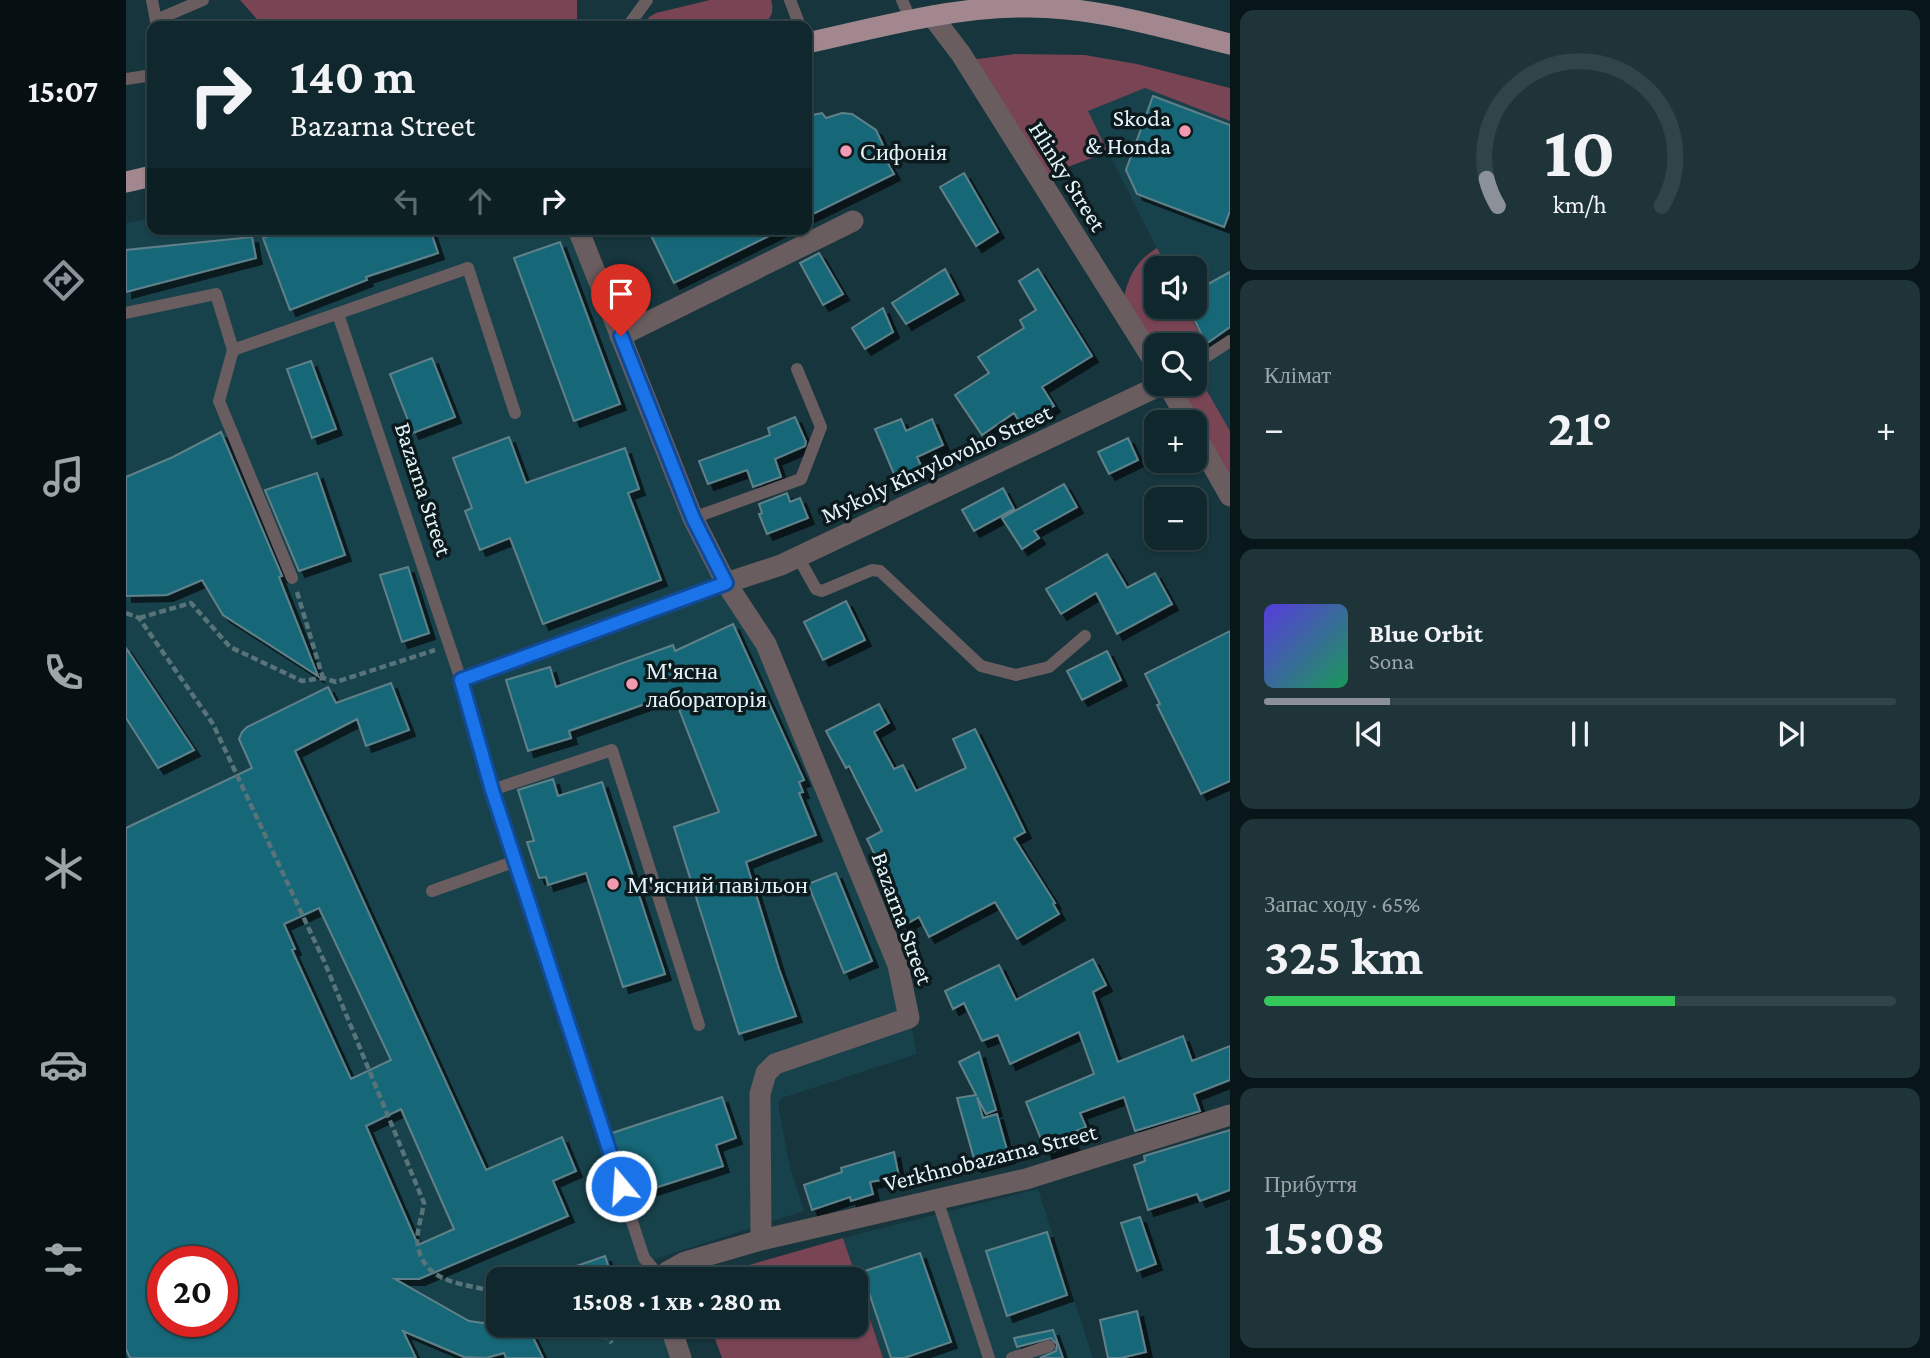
<!DOCTYPE html>
<html lang="uk">
<head>
<meta charset="utf-8">
<style>
  :root { --surface:#10282d; --page:#1e3439; --text:#f1f3f6; --muted:#9ca6aa; --line:#304449; --accent:#8c9099 }
  body { margin:0; font-family:"Crimson Pro",serif; background:var(--page); color:var(--text); height:100vh; display:flex; flex-direction:column; font-size:26px; white-space:nowrap }
  * { box-sizing:border-box; margin:0 }
  p { font-size:23px; color:var(--muted) }
  .icon { flex:none; width:38px; height:38px; fill:none; stroke:currentColor; stroke-width:2; stroke-linecap:round; stroke-linejoin:round }
  .map { position:relative; flex:1; overflow:hidden }
  .side { display:flex; flex-direction:column; gap:10px; padding:10px; background:#091619; width:700px }
  .side>* { flex:none }
  .hud { position:absolute; left:21px; top:21px; width:665px; height:214px; border-radius:14px; box-shadow:0 2px 5px #0004,0 0 0 2px var(--line); background:#10282d; color:var(--text); overflow:hidden }
  .buttons { position:absolute; left:1018px; top:256px; display:grid; gap:14px }
  .buttons a { display:grid; place-items:center; width:63px; height:63px; border-radius:14px; background:var(--surface); box-shadow:0 2px 5px #0004,0 0 0 2px var(--line); font-size:35px }
  .speed { position:absolute; left:21px; top:1246px; display:flex; gap:14px; font-size:35px; font-weight:700; text-align:center }
  .speed>* { display:grid; place-content:center; width:91px; height:91px; border-radius:50%; background:var(--surface); box-shadow:0 2px 5px #0004,0 0 0 2px var(--line); line-height:1 }
  .speed .limit { border:10px solid #d22; background:#fff; color:#111 }
  .pin { position:absolute; display:grid; place-items:center; width:60px; height:60px; color:#fff; margin:-72px -30px; border-radius:50% 50% 50% 0; rotate:-45deg; box-shadow:0 0 7px #0007 }
  .pin .icon { rotate:45deg }
  .me { position:absolute; width:77px; margin:-38px; rotate:342deg; stroke-linejoin:round; filter:drop-shadow(0 0 5px #0008) }
  .turn { display:flex; align-items:center; gap:24px; height:147px; padding:0 28px; font-size:32px }
  .turn .icon { width:91px; height:91px; stroke-width:2.5 }
  .turn b { display:block; font-size:49px; line-height:60px }
  .lanes { display:flex; align-items:center; height:66px; padding:0 28px; background:#0003; justify-content:center; gap:35px; direction:ltr }
  .lanes .off { opacity:.35 }
  .big { font-size:52px; font-weight:700; line-height:1.1 }
  .side .card { flex:1; display:flex; flex-direction:column; justify-content:center; gap:10px; min-width:0; padding:0 24px; border-radius:14px; background:var(--page) }
  .side .dial { align-items:center; gap:0 }
  .dial svg { height:182px; overflow:visible; fill:none; stroke:var(--line); stroke-width:7; stroke-linecap:round; text-anchor:middle }
  .dial text { fill:var(--text); stroke:none }
  .song { display:flex; align-items:center; gap:21px }
  .cover { width:84px; height:84px; border-radius:10px; background:linear-gradient(135deg,hsl(250 70% 55%),hsl(150 70% 35%)) }
  .played { height:7px; border-radius:4px; background:linear-gradient(90deg,var(--accent) 20%,var(--line) 20%) }
  .keys { display:flex; justify-content:space-around; direction:ltr }
  .heat { display:flex; justify-content:space-between; align-items:center; font-size:38px; direction:ltr }
  .charge { height:10px; border-radius:5px; background:linear-gradient(90deg,#34c759 65%,var(--line) 0) }
  .trip { position:absolute; left:360px; top:1267px; width:382px; height:70px; border-radius:14px; background:var(--surface); box-shadow:0 2px 5px #0004,0 0 0 2px var(--line); font-weight:700; line-height:70px; text-align:center }
  main { display:flex; flex:1; min-height:0 }
  .dock { display:flex; flex-direction:column; width:126px; justify-content:space-around; align-items:center; background:#061012; color:var(--muted) }
  .dock .icon { width:49px; height:49px }
  .dock .current { color:var(--accent) }
  .dock b { font-size:32px; color:var(--text) }
  .map>svg:first-child { display:block }
</style>
</head>
<body>
<main>
<nav class="dock">
<b>15:07</b>
<svg class="icon current" aria-label="directions" viewBox="0 0 24 24"><path d="M12 3l9 9-9 9-9-9zM9 14v-3h6M13 9l2 2-2 2"/></svg>
<svg class="icon" aria-label="music" viewBox="0 0 24 24"><path d="M9 18V5l10-2v13"/><circle cx="6" cy="18" r="3"/><circle cx="16" cy="16" r="3"/></svg>
<svg class="icon" aria-label="phone" viewBox="0 0 24 24"><path d="M5 4h4l2 5-3 2q2 4 5 5l2-3 5 2v4C11 20 4 13 5 4z"/></svg>
<svg class="icon" aria-label="climate" viewBox="0 0 24 24"><path d="M12 3v18M4 7l16 10M4 17L20 7"/></svg>
<svg class="icon" aria-label="car" viewBox="0 0 24 24"><path d="M5 17H2v-5l4-1 3-4h7l3 4 3 1v5h-3M9 17h6M6 11h13"/><circle cx="7" cy="17" r="2"/><circle cx="17" cy="17" r="2"/></svg>
<svg class="icon" aria-label="filters" viewBox="0 0 24 24"><path d="M4 7h16M4 17h16"/><circle cx="9" cy="7" r="2"/><circle cx="15" cy="17" r="2"/></svg>
</nav>
<div class="map">
<svg width="1104" height="1358" viewBox="0 0 1104 1358">
  <defs>
    <filter id="shadow"><feDropShadow dx="6" dy="6" stdDeviation="0" flood-color="#0009"/></filter>
  </defs>
  <rect width="100%" height="100%" fill="#16353c"/>
  <!-- built -->
  <path fill="#18424b" fill-rule="evenodd" d="M1019 88 1104 121V431L1073 377 1071 355 1079 345 1060 306H1069V268H1041L961 111Z
    M26 218V229H452L772 965 791 1054 656 1098 653 1103V1109L663 1163 678 1211 526 1260 522 1279H373V1325H534L545 1358H0V223ZM37 1262H96V1321H37Z
    M912 1189 967 1358H757L717 1238Z"/>
  <!-- green -->
  <path fill="#794453" d="M114 0H451V26H463H137Z
    M584 0H645C649 13 644 21 632 26H518L523 17 530 13Z
    M889 54 959 55 1011 64 1104 88V121L1019 88 962 111 982 152 917 176 844 60Z
    M1031 248 1041 268H1031V306H1060L1079 345 1069 356V345H1031V360L996 305C1002 279 1007 263 1031 248Z
    M1073 377 1104 431V480L1051 389 1062 383H1069V379Z
    M717 1238 757 1358H596L584 1325H730V1279H590L588 1275Z"/>
  <!-- building -->
  <path fill="#176879" stroke="#618189" stroke-width="2" fill-rule="evenodd" filter="url(#shadow)" d="M1027 96 1104 125V211L1098 227 1011 194 1000 170Z
    M696 113 700 118 716 113 726 114 750 130 757 145 753 147 768 174 681 217V116Z
    M838 173 872 232 850 246 814 187Z
    M161 229H304L312 253 240 277 241 280 164 310 137 238Z
    M522 229H657L548 283Z
    M126 237 130 258 0 292V250Z
    M434 242 494 404 448 421 388 258Z
    M693 253 717 294 697 305 674 263Z
    M819 269 832 294 780 324 766 303Z
    M912 269 966 356 916 387 928 406 896 426 888 413 856 435 829 395 863 373 852 357 898 328 894 320 910 310 893 281Z
    M1104 272V327L1080 344 1062 306H1069V291Z
    M757 308 767 332 739 349 726 328Z
    M306 358 329 417 287 433 264 374Z
    M185 361 210 429 186 438 161 369Z
    M669 417 680 442 679 446 649 459 655 477 627 487 621 470 582 484 573 461 644 435 642 428Z
    M775 419 780 431 806 419 817 445 791 457 796 468 770 479 749 429Z
    M95 432 156 576 153 577 192 676 97 615 76 580 41 595 0 596V477L47 457Z
    M383 437 400 483 499 448 513 489 502 493 535 580 417 624 384 538 354 550 339 511 346 508 327 458Z
    M1002 438 1012 460 983 474 972 452Z
    M191 473 219 555 173 571 139 490Z
    M938 484 951 507 908 531 913 538 896 549 876 518Z
    M877 488 888 509 848 531 836 510Z
    M661 493 664 502 674 498 682 518 641 534 633 514 636 513 633 504Z
    M981 554 1001 588 1029 573 1046 604 991 634 970 593 935 614 920 589Z
    M282 567 303 633 276 642 254 575Z
    M720 601 739 640 697 660 678 622Z
    M607 624 678 780 673 782 677 792 673 793 690 835 620 862 653 969 670 1016 613 1034 548 827 593 812 547 694 443 731 445 738 402 751 380 680 424 667 430 687 547 645 549 651Z
    M1104 631V781L1075 794 1031 705 1034 704 1019 674Z
    M0 648 68 750 32 768 0 718Z
    M981 651 995 680 956 700 941 671Z
    M265 683 283 730 240 746 231 719 169 751 360 1170 436 1137 450 1171 427 1181 442 1216 293 1279H269L343 1321 357 1323 373 1318V1325H401L417 1358H380L378 1353 360 1358 338 1357 277 1331 290 1358H4L0 1349V828L126 768 113 739 116 732 121 727 202 687 210 703ZM193 908 265 1060 225 1079 166 950 169 949 158 924ZM275 1109 328 1229 292 1245 240 1126ZM37 1262H96V1321H37Z
    M753 704 763 723 748 732 768 769 777 765 790 791 840 768 827 739 849 729 899 832 888 838 929 903 927 904 933 914 891 939 869 902 803 937 793 917 777 926 760 894 766 890 741 839 756 831 723 766 720 768 700 731Z
    M427 779 432 796 476 782 539 974 497 987 460 873 422 885 420 877 413 878 401 842 408 841 392 790Z
    M710 873 746 961 718 973 682 884Z
    M967 959 980 985 967 992 992 1062 1057 1036 1066 1061 1104 1046V1080L1068 1094 1074 1111 1009 1131 998 1097 954 1113 960 1127 943 1134 947 1144 921 1154 900 1102 968 1074 953 1032 884 1064 872 1035 856 1041 838 1003 827 1009 819 991 873 965 890 1000Z
    M853 1052 870 1110 860 1114 851 1097 857 1118 871 1114 883 1157 850 1166 831 1098 850 1095 833 1062Z
    M596 1097 610 1138 590 1145 597 1166 507 1195 486 1133Z
    M1104 1130V1190L1074 1201 1071 1194 1022 1210 1008 1165 1019 1161 1018 1156Z
    M768 1152 773 1177 744 1182 747 1194 725 1201 724 1197 686 1210 678 1185 716 1172 715 1168Z
    M1014 1217 1030 1264 1011 1271 995 1223Z
    M921 1232 941 1295 881 1316 860 1251Z
    M794 1253 825 1342 778 1358H765L736 1272Z
    M479 1256 487 1279H422V1276Z
    M1011 1311 1020 1352 995 1358H982L974 1320Z
    M927 1330 937 1358H914L930 1351 931 1344 925 1338 891 1347 888 1338Z"/>
  <g fill="none" stroke-linecap="round" stroke-linejoin="round">
    <!-- path -->
    <path stroke="#587379" stroke-width="4.5" stroke-dasharray="7 3.5" stroke-linecap="butt" d="M171 592 197 678
      M0 613 13 618 87 724 198 961 298 1203C296 1216 289 1235 292 1247 300 1286 342 1283 373 1293
      M13 618 65 603 104 647 176 681 197 678 210 682 309 650
      M471 1325 486 1343"/>
    <!-- service -->
    <path stroke="#6a5d60" stroke-width="12" d="M26 0 31 26
      M664 0 674 26
      M776 0 785 21
      M30 20 77 0
      M502 26 521 0
      M0 79 26 75
      M0 313 90 294 107 350 342 268 389 413
      M212 314 335 680 366 790 518 1258 536 1279
      M107 350 93 401 166 578
      M1069 364 1104 341
      M567 518 675 479 695 427 671 369
      M672 557 690 589 696 591 746 570 754 571 855 666 890 675 923 667 959 636
      M335 680 600 583
      M366 790 486 750 573 1025
      M306 891 390 861
      M811 1199 863 1358
      M886 1358 923 1346"/>
    <!-- minor -->
    <path stroke="#6a5d60" stroke-width="21" d="M806 16 835 54 1031 366
      M452 229 567 518 600 583 640 644 772 965 783 1018 649 1064 640 1073 634 1094 635 1240
      M494 336 727 221
      M1041 383 1063 422
      M1069 434 1104 496
      M600 583 655 565 1039 383
      M539 1279 541 1272 559 1262 635 1240 900 1179 1104 1115
      M544 1325 555 1358"/>
    <!-- primary -->
    <path stroke="#a2888e" stroke-width="21" d="M681 43C749 28 822 8 893 7 964 5 1035 27 1104 44
      M0 182 26 176"/>
  </g>
  <g fill="none" stroke-linecap="round" stroke-linejoin="round">
    <!-- route casing -->
    <g stroke="#114b97" stroke-width="18">
      <path id="route" d="M495 336 567 518 600 583 335 680 366 790 495 1186"/>
    </g>
    <!-- route -->
    <use href="#route" stroke="#1a73e8" stroke-width="12"/>
  </g>
  <!-- markers -->
  <g fill="#f19ab1" stroke="#0d1a1d" stroke-width="2.5">
    <circle cx="1059" cy="131" r="7"/>
    <circle cx="720" cy="151" r="7"/>
    <circle cx="506" cy="684" r="7"/>
    <circle cx="487" cy="884" r="7"/>
  </g>
  <g text-anchor="middle" dominant-baseline="central" stroke-width="7" stroke-linejoin="round" paint-order="stroke">
    <!-- poi labels -->
    <g font-size="24" fill="#e3f5f9" stroke="#0d1a1d" text-anchor="start">
      <text x="1045" y="117" text-anchor="end">Skoda<tspan x="1045" dy="28">&amp; Honda</tspan></text>
      <text x="734" y="151">Сифонія</text>
      <text x="520" y="670">М'ясна<tspan x="520" dy="28">лабораторія</tspan></text>
      <text x="501" y="884">М'ясний павільон</text>
    </g>
    <!-- street labels -->
    <g font-size="24" fill="#e3f5f9" stroke="#0d1a1d">
      <text transform="translate(942 176) rotate(58)">Hlinky Street</text>
      <text transform="translate(810 463) rotate(-25)">Mykoly Khvylovoho Street</text>
      <text transform="translate(298 489) rotate(72)">Bazarna Street</text>
      <text transform="translate(777 918) rotate(70)">Bazarna Street</text>
      <text transform="translate(864 1157) rotate(-14)">Verkhnobazarna Street</text>
    </g>
  </g>
</svg>
<div class="buttons">
<a><svg class="icon" aria-label="sound" viewBox="0 0 24 24"><path d="M4 9h4l5-4v14l-5-4H4zM17 9q2 3 0 6"/></svg></a>
<a><svg class="icon" aria-label="search" viewBox="0 0 24 24"><circle cx="10" cy="10" r="6"/><path d="M15 15l6 6"/></svg></a>
<a>+</a>
<a>−</a>
</div>
<div class="speed"><div class="limit">20</div></div>
<div class="pin" style="left:495px;top:336px;background:#d93025"><svg class="icon" aria-label="arrive" viewBox="0 0 24 24"><path d="M6 21V4h12l-3 4 3 4H6"/></svg></div>
<svg class="me" style="left:495px;top:1186px" viewBox="-20 -20 40 40"><circle r="17" fill="#1a73e8" stroke="#fff" stroke-width="3"/><path d="M0-11L8 9 0 5-8 9z" fill="#fff"/></svg>
<div class="trip">15:08 · 1 хв · 280 m</div>
<div class="hud">
<div class="turn"><svg class="icon" aria-label="right" viewBox="0 0 24 24"><path d="M7 20v-9h11M14 6l5 5-5 5"/></svg><div><b>140 m</b>Bazarna Street</div></div>
<div class="lanes"><svg class="icon off" aria-label="left" viewBox="0 0 24 24"><path d="M17 20v-9H6M10 6l-5 5 5 5"/></svg><svg class="icon off" aria-label="ahead" viewBox="0 0 24 24"><path d="M12 20V5M6 11l6-6 6 6"/></svg><svg class="icon" aria-label="right" viewBox="0 0 24 24"><path d="M7 20v-9h11M14 6l5 5-5 5"/></svg></div>
</div>
</div>
<section class="side">
<div class="card dial"><svg viewBox="0 0 100 80">
<path d="M14 69A42 42 0 1 1 86 69"/>
<path d="M14 69A42 42 0 0 1 9 57" stroke="#8c9099"/>
<text x="50" y="56" font-size="32" font-weight="700">10</text>
<text x="50" y="72" font-size="11">km/h</text>
</svg></div>
<div class="card"><p>Клімат</p>
<div class="heat"><a>−</a><b class="big">21°</b><a>+</a></div>
</div>
<div class="card">
<div class="song"><i class="cover"></i><div><b>Blue Orbit</b><p>Sona</p></div></div>
<div class="played"></div>
<div class="keys"><svg class="icon" aria-label="previous" viewBox="0 0 24 24"><path d="M18 5L8 12l10 7zM5 5v14"/></svg><svg class="icon" aria-label="pause" viewBox="0 0 24 24"><path d="M8 5v14M16 5v14"/></svg><svg class="icon" aria-label="next" viewBox="0 0 24 24"><path d="M6 5l10 7-10 7zM19 5v14"/></svg></div>
</div>
<div class="card"><p>Запас ходу · 65%</p><b class="big">325 km</b><div class="charge"></div></div>
<div class="card"><p>Прибуття</p><b class="big">15:08</b></div>
</section>
</main>
</body>
</html>
